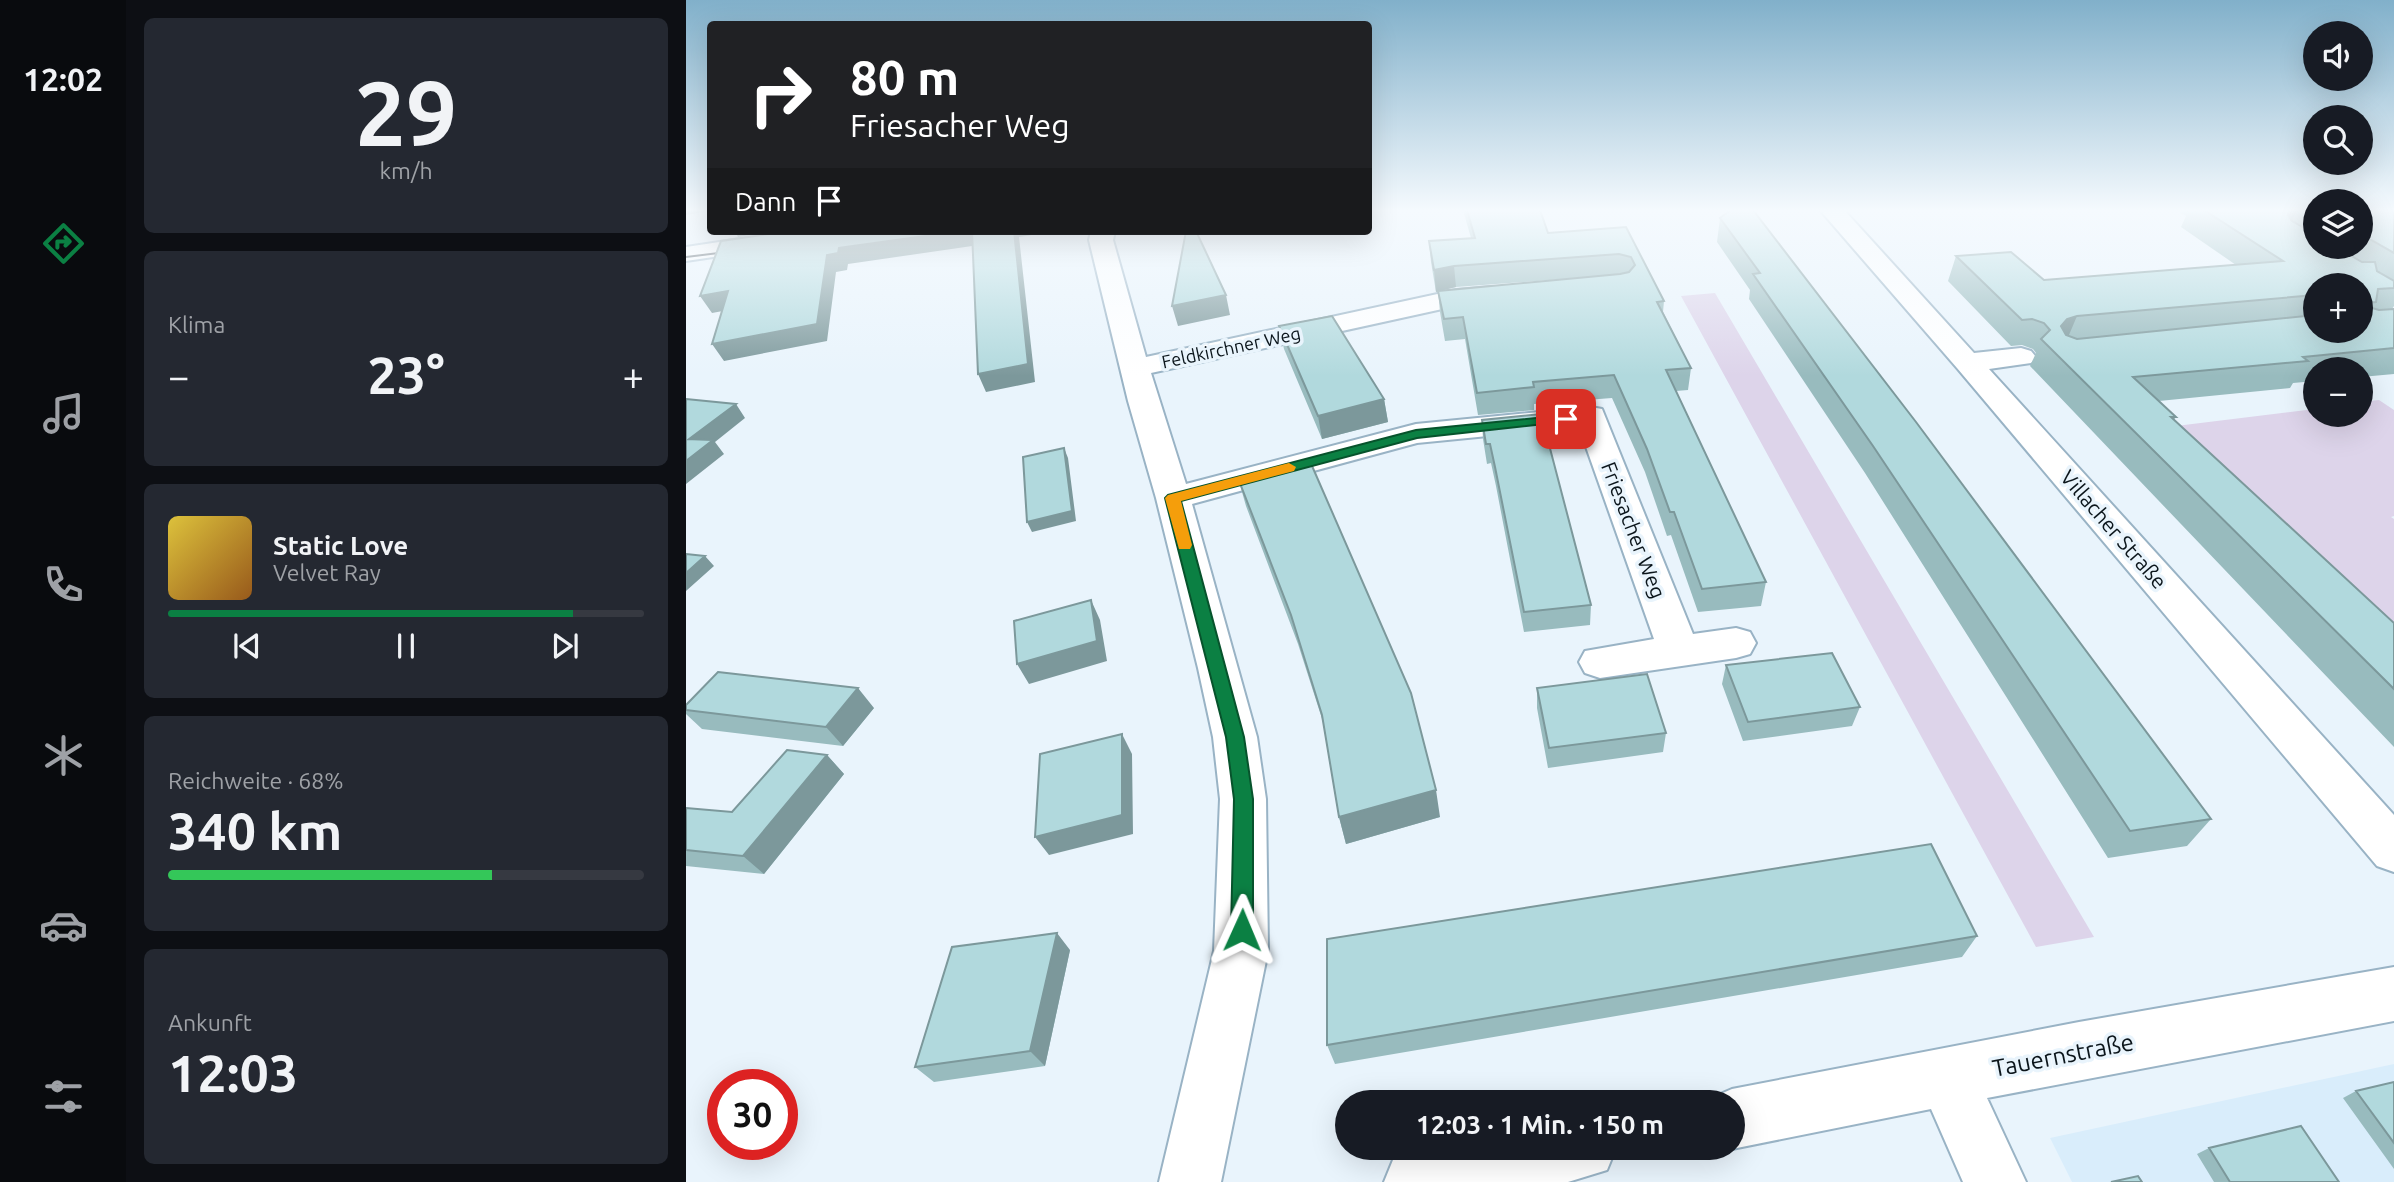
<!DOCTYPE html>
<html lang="de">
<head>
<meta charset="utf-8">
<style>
  :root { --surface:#171b24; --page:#242831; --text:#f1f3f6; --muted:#9ea1a6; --line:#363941; --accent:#0b8043 }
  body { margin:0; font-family:Ubuntu,sans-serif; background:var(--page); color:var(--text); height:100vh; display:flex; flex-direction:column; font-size:26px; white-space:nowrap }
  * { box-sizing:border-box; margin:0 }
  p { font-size:23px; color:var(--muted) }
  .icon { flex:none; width:38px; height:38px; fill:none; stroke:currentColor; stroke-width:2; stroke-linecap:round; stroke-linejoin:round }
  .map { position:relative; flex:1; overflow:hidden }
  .side { display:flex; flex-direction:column; gap:18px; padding:18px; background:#0d0f14; width:560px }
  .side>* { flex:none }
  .top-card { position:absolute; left:21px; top:21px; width:665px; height:214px; border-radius:7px; box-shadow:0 7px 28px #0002; background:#202124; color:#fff; overflow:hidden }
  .controls { position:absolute; left:1617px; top:21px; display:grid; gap:14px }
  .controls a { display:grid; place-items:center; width:70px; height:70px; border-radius:50%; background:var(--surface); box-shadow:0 7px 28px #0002; font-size:35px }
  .speed { position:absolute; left:21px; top:1069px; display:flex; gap:14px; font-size:35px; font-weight:700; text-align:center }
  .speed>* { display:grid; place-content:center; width:91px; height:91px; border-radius:50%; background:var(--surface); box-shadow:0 7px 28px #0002; line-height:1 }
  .speed .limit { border:10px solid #d22; background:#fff; color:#111 }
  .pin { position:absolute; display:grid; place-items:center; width:60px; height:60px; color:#fff; margin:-30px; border-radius:14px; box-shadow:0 4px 10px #0006 }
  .me { position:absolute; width:77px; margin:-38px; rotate:1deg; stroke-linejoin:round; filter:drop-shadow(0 0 5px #0008) }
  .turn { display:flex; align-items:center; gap:24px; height:147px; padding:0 28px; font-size:32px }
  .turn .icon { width:91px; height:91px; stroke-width:2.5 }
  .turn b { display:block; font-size:49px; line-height:60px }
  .then { display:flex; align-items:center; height:66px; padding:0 28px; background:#0003; gap:14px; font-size:26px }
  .big { font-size:52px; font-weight:600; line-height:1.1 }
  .side .tile { flex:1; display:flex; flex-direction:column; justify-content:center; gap:10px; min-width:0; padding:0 24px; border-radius:10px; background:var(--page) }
  .side .dial { align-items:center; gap:0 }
  .dial b { font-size:91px; line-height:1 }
  .song { display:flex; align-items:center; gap:21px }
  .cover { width:84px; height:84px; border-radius:10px; background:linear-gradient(135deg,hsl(50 70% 55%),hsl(30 70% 35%)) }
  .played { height:7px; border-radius:4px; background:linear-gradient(90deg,var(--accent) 85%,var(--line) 85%) }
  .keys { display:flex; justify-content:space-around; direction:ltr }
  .heat { display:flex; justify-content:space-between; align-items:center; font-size:38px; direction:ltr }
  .charge { height:10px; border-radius:5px; background:linear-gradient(90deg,#34c759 68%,var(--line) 0) }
  .trip { position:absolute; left:649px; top:1090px; width:410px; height:70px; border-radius:35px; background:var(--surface); box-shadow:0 7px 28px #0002; font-weight:600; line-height:70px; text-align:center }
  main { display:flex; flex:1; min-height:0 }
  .dock { display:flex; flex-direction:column; width:126px; justify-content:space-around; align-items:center; background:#090b0e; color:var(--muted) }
  .dock .icon { width:49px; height:49px }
  .dock .on { color:var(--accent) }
  .dock b { font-size:32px; color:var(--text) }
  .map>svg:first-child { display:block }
</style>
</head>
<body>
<main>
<nav class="dock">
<b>12:02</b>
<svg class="icon on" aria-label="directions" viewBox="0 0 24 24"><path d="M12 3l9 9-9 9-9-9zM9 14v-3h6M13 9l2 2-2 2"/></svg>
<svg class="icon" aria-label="music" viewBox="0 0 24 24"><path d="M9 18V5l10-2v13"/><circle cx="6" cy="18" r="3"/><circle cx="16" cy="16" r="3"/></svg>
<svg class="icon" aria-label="phone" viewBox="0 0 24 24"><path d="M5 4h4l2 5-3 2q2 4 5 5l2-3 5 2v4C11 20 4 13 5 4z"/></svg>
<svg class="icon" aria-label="climate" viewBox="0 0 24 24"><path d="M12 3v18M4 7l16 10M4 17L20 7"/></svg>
<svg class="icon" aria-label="car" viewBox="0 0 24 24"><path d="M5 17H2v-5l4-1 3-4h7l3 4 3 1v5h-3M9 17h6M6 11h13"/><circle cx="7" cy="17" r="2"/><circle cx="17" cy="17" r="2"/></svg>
<svg class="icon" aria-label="filters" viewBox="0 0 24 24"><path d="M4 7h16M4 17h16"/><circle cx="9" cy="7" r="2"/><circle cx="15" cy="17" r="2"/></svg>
</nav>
<section class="side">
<div class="tile dial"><b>29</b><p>km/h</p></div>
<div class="tile"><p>Klima</p>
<div class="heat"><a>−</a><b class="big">23°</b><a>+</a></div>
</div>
<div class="tile">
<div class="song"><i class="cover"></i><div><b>Static Love</b><p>Velvet Ray</p></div></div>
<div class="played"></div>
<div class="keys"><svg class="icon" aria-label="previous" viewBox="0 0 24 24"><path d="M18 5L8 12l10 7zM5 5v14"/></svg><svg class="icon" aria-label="pause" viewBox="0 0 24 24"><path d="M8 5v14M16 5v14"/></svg><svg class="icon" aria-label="next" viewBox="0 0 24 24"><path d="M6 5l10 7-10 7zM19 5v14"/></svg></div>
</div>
<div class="tile"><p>Reichweite · 68%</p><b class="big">340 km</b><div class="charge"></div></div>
<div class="tile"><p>Ankunft</p><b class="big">12:03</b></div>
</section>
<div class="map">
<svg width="1708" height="1182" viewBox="0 0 1708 1182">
  <rect width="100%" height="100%" fill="#e9f4fc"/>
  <!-- built -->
  <path fill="#d9edfb" d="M1708 1064V1182H1386L1364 1138Z"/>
  <!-- green -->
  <path fill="#ddd4ea" d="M1029 293 1408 937 1350 947 995 296Z
    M1693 400 1708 410V516L1705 517 1708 519V624L1490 426 1629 409V415H1675V402Z"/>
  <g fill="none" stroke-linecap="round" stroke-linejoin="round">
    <!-- minor casing -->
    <g stroke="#99b3c5" stroke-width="4">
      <path id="minor" d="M1134 210H1158L1288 353 1335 348 1345 351 1350 357 1345 363 1303 369 1708 815V872L1691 866 1271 368Z
        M405 231H429L427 240 460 357 770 290 804 287 813 289 817 295 813 301 770 306 465 373 500 484 730 424 905 407 916 409 1007 634 1050 628 1064 632 1070 643 1064 654 1050 658 914 678 899 673 893 662 899 651 968 639 893 427 731 443 506 504 571 737 580 799 582 951 535 1182H473L528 951 534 799 527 737 512 668 470 498 442 401 403 240Z
        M1708 967V1021L1301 1098 1340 1182H1277L1245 1109 1046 1149 1044 1148H1046V1102H1023L1025 1098 1046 1089 1393 1022Z
        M743 1148H930L921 1170 882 1182H698L707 1160Z"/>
    </g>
    <!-- tertiary casing -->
    <g stroke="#99b3c5" stroke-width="4">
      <path id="tertiary" d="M107 231H168L164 236 156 238 0 261V247Z"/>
    </g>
    <!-- minor -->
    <use href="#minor" fill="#fff" fill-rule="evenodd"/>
    <!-- tertiary -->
    <use href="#tertiary" fill="#fff" fill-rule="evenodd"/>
    <!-- tram -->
    <path stroke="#343e45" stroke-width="2" d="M0 257 49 251"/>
  </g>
  <!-- wall -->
  <path fill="#98bbbe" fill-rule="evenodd" d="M777 210H854L862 233 940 227 978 301 977 312 1005 368 1002 390 990 391 1080 582 1075 606 1012 612 985 535 981 536 959 472 926 398 848 404V410L792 415 779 339 759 341 754 312 752 291 750 292 745 262 743 241 785 238ZM932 275 756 290 770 287Z
    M1496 210H1629V247H1675V210L1708 212V306L1706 309H1708V374L1675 377V369H1629V381L1607 383 1604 388 1473 401 1490 417 1488 420 1708 623V747L1344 366 1350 353 1347 349 1336 345 1325 346 1262 281 1270 256 1358 280 1550 265 1495 227 1500 216 1495 213ZM1629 285H1675V331H1629Z
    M1034 218 1525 819 1501 846 1422 858 1179 473 1063 299 1064 290 1031 242Z
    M593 326 698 399 702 422 636 439 598 349Z
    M796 420 905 605 904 625 838 632 810 486 805 463 801 464 797 439Z
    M552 478 754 817 660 844 653 817 638 725 612 644 560 506Z
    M1040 665 1174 707 1166 726 1057 741 1036 684Z
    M851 688 980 733 977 752 862 768 851 708Z
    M0 705 188 708 157 746 16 729 0 714Z
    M141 755 158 774 78 874 0 866V808L46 812Z
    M1291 936 1276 957 649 1064 641 1045Z
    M384 950 359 1066 248 1082 229 1067Z
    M1708 1082V1169L1657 1098 1670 1091Z
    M1523 1148 1653 1182H1528L1511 1154Z"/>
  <!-- shaded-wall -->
  <path fill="#7c989b" d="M0 210H24V211L0 215Z
    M1603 210H1612L1601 228 1591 232Z
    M49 231H89L52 237Z
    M275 231H287L293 245 162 264 161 270 150 272 141 341 38 361 26 344 141 255 153 248Z
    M328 231H371L333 237 349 382 300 392 292 374Z
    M768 266 770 287 750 292 748 270Z
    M42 291 53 308 26 313 14 296Z
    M540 295 544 315 492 326 486 306Z
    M1391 316 1380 342 1375 326 1381 319Z
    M698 399 702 422 636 439 632 416Z
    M50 404 59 418 29 442 38 454 0 484V461L3 439Z
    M378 448 382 458 390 521 346 532 341 522Z
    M19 556 28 566 0 591V573Z
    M405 600 414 620 421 661 343 684 331 664Z
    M172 688 188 708 157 746 140 727Z
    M436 734 446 754 447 834 363 855 349 837Z
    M141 755 158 774 78 874 57 856Z
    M750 790 754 817 660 844 653 817Z
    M371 933 384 950 359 1066 344 1051Z"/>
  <!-- building -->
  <path fill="#b1d9dd" stroke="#7c989b" stroke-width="2" fill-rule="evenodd" d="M781 210H854L862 233 940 227 978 301 971 302 1005 368 980 370 1080 582 1016 589 988 512H984L961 449 928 375 847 382 848 387 791 393 777 317 758 319 752 291 934 274 943 272 949 265 945 257 933 254 768 266 748 270 743 241 789 238Z
    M1045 210H1067L1230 422 1525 819 1444 831 1187 446 1067 274 1074 273 1034 218Z
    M1518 210H1603L1602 215 1606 221 1629 234V247H1650L1676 262H1689L1691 271 1708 281V288L1692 289 1690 302 1680 303 1679 306 1693 310 1708 309V348L1617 357 1622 361 1447 377 1490 417H1485L1708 623V689L1355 339 1364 330 1358 323 1346 319 1336 320 1270 256 1325 252 1358 280 1597 261ZM1629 285H1675V331H1629V315L1391 339 1380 335 1375 326 1381 319 1391 316 1629 295Z
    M1675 210H1705L1708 212V253L1675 234Z
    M104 231H275L153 248 152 253 141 255 131 324 26 344 42 291 14 296 35 241Z
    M286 231H328L342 364 292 374Z
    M500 231H510L540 295 486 306Z
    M646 316 698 399 632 416 593 326Z
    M0 399 50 404 3 439 27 440 0 461Z
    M855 414 905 605 838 612 809 467 804 444H800L796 420Z
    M378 448 386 511 341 522 337 457Z
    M623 459 725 693 750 790 653 817 636 715 605 615 552 478Z
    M0 554 19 556 0 573Z
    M405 600 411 641 331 664 328 621Z
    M1146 653 1174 707 1062 722 1040 665Z
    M32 672 172 688 140 727 0 710V705Z
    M961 674 980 733 863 748 851 688Z
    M436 734V815L349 837 354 754Z
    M101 750 141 755 57 856 0 850V808L46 812Z
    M1245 844 1291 936 641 1045V939Z
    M371 933 344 1051 229 1067 266 947Z
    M1708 1082V1143L1670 1091Z
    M1615 1126 1653 1182H1544L1523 1148Z
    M1452 1176 1456 1182H1425Z"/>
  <!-- sky -->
  <linearGradient id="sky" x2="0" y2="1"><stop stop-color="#81b0ca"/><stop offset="0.56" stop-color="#f5fafe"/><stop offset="1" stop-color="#f5fafe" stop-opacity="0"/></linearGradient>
  <rect width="1708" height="376" fill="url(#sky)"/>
  <!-- route -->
  <path fill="#0b8043" stroke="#07532c" stroke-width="2" d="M880 415 885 416V421L731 438 495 501 558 737 567 799V930L563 937 556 940 548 937 545 930 548 799 540 737 479 498 482 495 730 430Z"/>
  <!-- slow -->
  <path fill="#f59e0b" d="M603 463 610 467 608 471 495 501 506 545 504 549H493L479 498 482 495Z"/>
  <g text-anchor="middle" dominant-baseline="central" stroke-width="7" stroke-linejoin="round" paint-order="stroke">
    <!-- far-street labels -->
    <g font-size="18" fill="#0b151b" stroke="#e9f4fc">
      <text transform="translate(545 347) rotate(-12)">Feldkirchner Weg</text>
    </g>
    <!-- street labels -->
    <g font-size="21" fill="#0b151b" stroke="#e9f4fc">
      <text transform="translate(1428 529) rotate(49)">Villacher Straße</text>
      <text transform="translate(948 530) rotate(69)">Friesacher Weg</text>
    </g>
    <!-- near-street labels -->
    <g font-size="24" fill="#0b151b" stroke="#e9f4fc">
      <text transform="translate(1377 1055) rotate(-11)">Tauernstraße</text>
    </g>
  </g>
</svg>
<div class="controls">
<a><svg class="icon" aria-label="sound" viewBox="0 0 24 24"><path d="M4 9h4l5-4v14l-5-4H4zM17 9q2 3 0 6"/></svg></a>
<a><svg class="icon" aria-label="search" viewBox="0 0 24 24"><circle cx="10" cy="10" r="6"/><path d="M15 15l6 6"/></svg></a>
<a><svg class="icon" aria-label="layers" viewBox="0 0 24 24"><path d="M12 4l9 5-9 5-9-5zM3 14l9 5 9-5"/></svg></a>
<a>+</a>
<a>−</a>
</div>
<div class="speed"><div class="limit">30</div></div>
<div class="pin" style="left:880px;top:419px;background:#d93025"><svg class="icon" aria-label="arrive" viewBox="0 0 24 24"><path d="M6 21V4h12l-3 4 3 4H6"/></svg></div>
<svg class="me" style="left:556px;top:930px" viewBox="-20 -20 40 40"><path d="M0-17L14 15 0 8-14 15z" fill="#0b8043" stroke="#fff" stroke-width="4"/></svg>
<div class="trip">12:03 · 1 Min. · 150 m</div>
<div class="top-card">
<div class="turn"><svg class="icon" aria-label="right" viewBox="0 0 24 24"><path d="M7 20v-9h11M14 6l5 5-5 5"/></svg><div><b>80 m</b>Friesacher Weg</div></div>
<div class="then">Dann<svg class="icon" aria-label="arrive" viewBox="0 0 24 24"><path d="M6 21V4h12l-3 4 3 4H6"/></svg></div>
</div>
</div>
</main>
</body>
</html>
